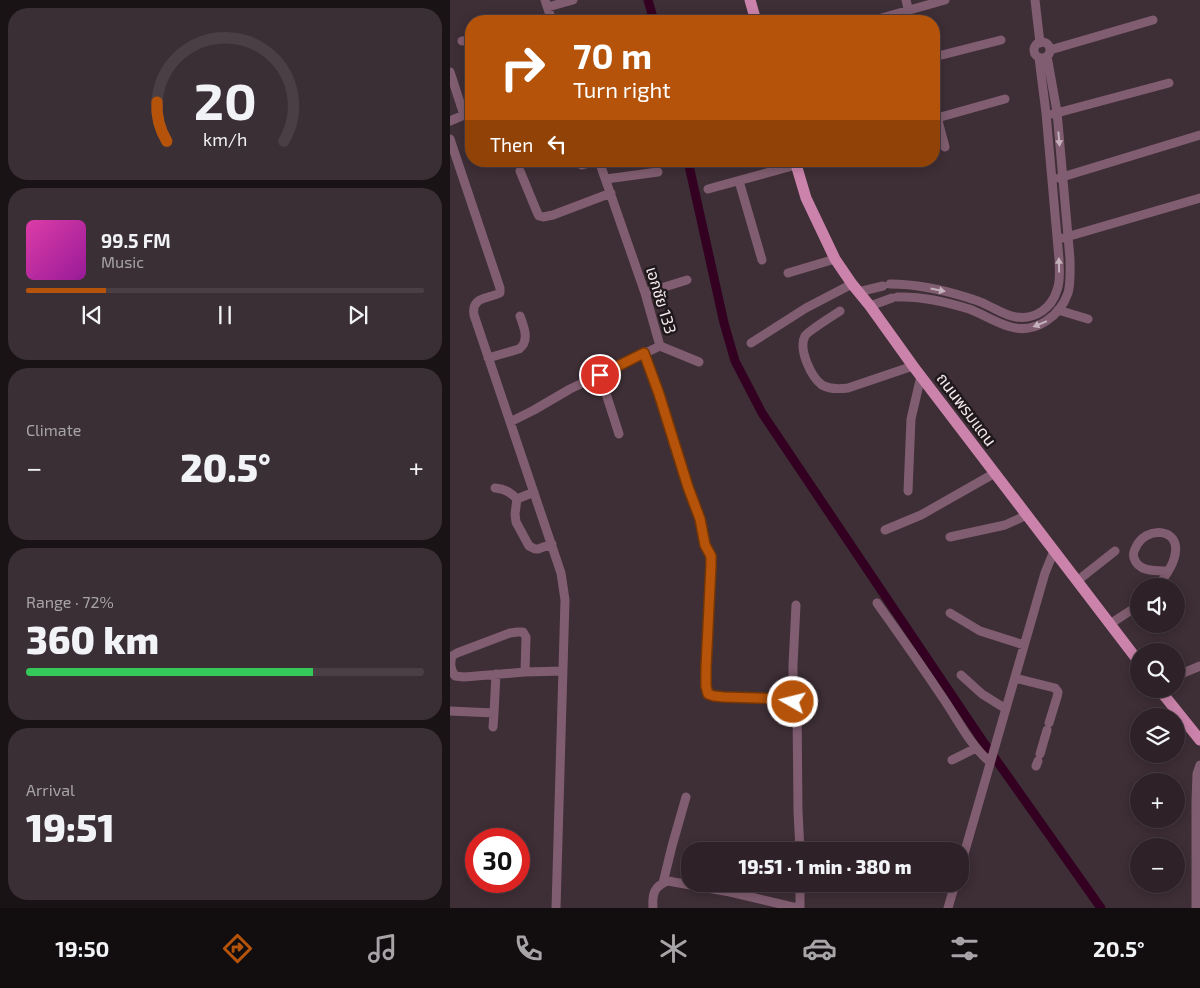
<!DOCTYPE html>
<html lang="en">
<head>
<meta charset="utf-8">
<style>
  :root { --surface:#2e2228; --page:#3a2f34; --text:#f1f3f6; --muted:#a7a4a8; --line:#493f45; --accent:#b45309 }
  body { margin:0; font-family:"Exo 2","Noto Sans Thai",sans-serif; background:var(--page); color:var(--text); height:100vh; display:flex; flex-direction:column; font-size:19px; white-space:nowrap }
  * { box-sizing:border-box; margin:0 }
  p { font-size:16px; color:var(--muted) }
  .icon { flex:none; width:28px; height:28px; fill:none; stroke:currentColor; stroke-width:2; stroke-linecap:round; stroke-linejoin:round }
  .map { position:relative; flex:1; overflow:hidden }
  .drawer { display:flex; flex-direction:column; gap:8px; padding:8px; background:#191316; width:450px }
  .drawer>* { flex:none }
  .guide { position:absolute; left:15px; top:15px; width:475px; height:152px; border-radius:20px; box-shadow:0 2px 12px #0003,0 0 0 1px var(--line); background:#b45309; color:#fff; overflow:hidden }
  .buttons { position:absolute; left:680px; top:578px; display:grid; gap:10px }
  .buttons a { display:grid; place-items:center; width:55px; height:55px; border-radius:50%; background:var(--surface); box-shadow:0 2px 12px #0003,0 0 0 1px var(--line); font-size:25px }
  .speed { position:absolute; left:15px; top:828px; display:flex; gap:10px; font-size:25px; font-weight:700; text-align:center }
  .speed>* { display:grid; place-content:center; width:65px; height:65px; border-radius:50%; background:var(--surface); box-shadow:0 2px 12px #0003,0 0 0 1px var(--line); line-height:1 }
  .speed .limit { border:8px solid #d22; background:#fff; color:#111 }
  .pin { position:absolute; display:grid; place-items:center; width:42px; height:42px; color:#fff; margin:-21px; border:2px solid #fff; border-radius:50%; box-shadow:0 1px 5px #0007 }
  .me { position:absolute; width:55px; margin:-28px; rotate:278deg; stroke-linejoin:round; filter:drop-shadow(0 0 4px #0008) }
  .turn { display:flex; align-items:center; gap:18px; height:105px; padding:0 25px; font-size:22px }
  .turn .icon { width:65px; height:65px; stroke-width:2.5 }
  .turn b { display:block; font-size:35px; line-height:42px }
  .then { display:flex; align-items:center; height:48px; padding:0 25px; background:#0003; gap:10px; font-size:19px }
  .big { font-size:38px; font-weight:800; line-height:1.1 }
  .drawer .card { flex:1; display:flex; flex-direction:column; justify-content:center; gap:8px; min-width:0; padding:0 18px; border-radius:20px; background:var(--page) }
  .drawer .dial { align-items:center; gap:0 }
  .dial svg { height:130px; overflow:visible; fill:none; stroke:var(--line); stroke-width:7; stroke-linecap:round; text-anchor:middle }
  .dial text { fill:var(--text); stroke:none }
  .song { display:flex; align-items:center; gap:15px }
  .cover { width:60px; height:60px; border-radius:8px; background:linear-gradient(135deg,hsl(320 70% 55%),hsl(300 70% 35%)) }
  .played { height:5px; border-radius:2px; background:linear-gradient(90deg,var(--accent) 20%,var(--line) 20%) }
  .keys { display:flex; justify-content:space-around; direction:ltr }
  .heat { display:flex; justify-content:space-between; align-items:center; font-size:28px; direction:ltr }
  .charge { height:8px; border-radius:4px; background:linear-gradient(90deg,#34c759 72%,var(--line) 0) }
  .trip { position:absolute; left:231px; top:842px; width:288px; height:50px; border-radius:20px; background:var(--surface); box-shadow:0 2px 12px #0003,0 0 0 1px var(--line); font-weight:800; line-height:50px; text-align:center }
  .tabs { display:flex; height:80px; justify-content:space-around; align-items:center; background:#120e10; color:var(--muted) }
  .tabs .icon { width:35px; height:35px }
  .tabs .selected { color:var(--accent) }
  .tabs b { font-size:22px; color:var(--text) }
  main { display:flex; flex:1; min-height:0 }
  .map>svg:first-child { display:block }
</style>
</head>
<body>
<main>
<section class="drawer">
<div class="card dial"><svg viewBox="0 0 100 80">
<path d="M14 69A42 42 0 1 1 86 69"/>
<path d="M14 69A42 42 0 0 1 8 45" stroke="#b45309"/>
<text x="50" y="56" font-size="32" font-weight="700">20</text>
<text x="50" y="72" font-size="11">km/h</text>
</svg></div>
<div class="card">
<div class="song"><i class="cover"></i><div><b>99.5 FM</b><p>Music</p></div></div>
<div class="played"></div>
<div class="keys"><svg class="icon" aria-label="previous" viewBox="0 0 24 24"><path d="M18 5L8 12l10 7zM5 5v14"/></svg><svg class="icon" aria-label="pause" viewBox="0 0 24 24"><path d="M8 5v14M16 5v14"/></svg><svg class="icon" aria-label="next" viewBox="0 0 24 24"><path d="M6 5l10 7-10 7zM19 5v14"/></svg></div>
</div>
<div class="card"><p>Climate</p>
<div class="heat"><a>−</a><b class="big">20.5°</b><a>+</a></div>
</div>
<div class="card"><p>Range · 72%</p><b class="big">360 km</b><div class="charge"></div></div>
<div class="card"><p>Arrival</p><b class="big">19:51</b></div>
</section>
<div class="map">
<svg width="750" height="908" viewBox="0 0 750 908">
  <rect width="100%" height="100%" fill="#3e2e36"/>
  <g fill="none" stroke-linecap="round" stroke-linejoin="round">
    <!-- canal -->
    <path stroke="#340022" stroke-width="9" d="M198 0 204 21
      M238 161 274 323 285 361 312 413 532 740 651 908"/>
    <!-- minor -->
    <path stroke="#805d70" stroke-width="9" d="M95 0 102 21
      M456 0 461 21
      M585 0 590 43
      M98 7 123 0
      M421 21 495 0
      M12 41 21 40
      M584 50a8 8 0 1 1 16 0a8 8 0 1 1-16 0Z
      M600 50 703 20
      M484 57 551 40
      M0 72 14 115 0 121
      M484 106 495 147
      M603 114 719 83
      M487 118 555 99
      M0 139 50 288V293C37 299 21 297 24 315L111 573 115 600 106 908
      M125 161 132 165 146 161
      M149 161 195 293 210 346
      M70 171 87 212 89 216 93 217 103 215 161 193
      M609 178 750 135
      M156 179 208 172
      M289 181 312 260
      M258 189 346 165
      M613 238 750 198
      M338 273 385 259
      M440 284C466 284 494 290 519 298 525 300 532 302 537 305 546 309 556 316 566 317 585 320 602 308 607 290 611 280 609 269 609 259L596 113 589 58
      M408 292 433 286
      M195 293 237 280
      M447 297C471 296 497 302 519 309 533 314 546 323 561 327 586 334 610 316 618 293 621 282 620 270 620 259L607 112 597 56
      M420 306 442 298
      M608 310 638 319
      M390 311C384 315 358 331 355 336 348 349 361 377 372 385 379 389 390 389 398 388L463 366
      M301 343 356 308 402 284
      M210 346 249 362
      M194 353 209 394 238 487 250 519 255 545 261 556V565L256 668V686L259 693 264 696 274 697 337 699 343 702 347 708 348 811 350 851
      M38 358 69 349C80 341 74 327 70 316
      M150 375 169 434
      M60 422 84 410 120 389 210 346
      M45 488C55 489 60 492 67 499
      M458 491 461 419 471 376
      M84 492 67 499 65 514 66 522 79 546 85 549H88L102 544
      M435 530 471 515 545 473
      M500 537 555 525 577 515
      M627 581 665 551
      M708 586C715 577 723 566 725 555 731 527 695 526 686 547 684 550 683 555 684 558 688 572 706 571 718 571
      M427 603C450 635 473 668 495 701 509 722 521 746 540 762
      M500 613 530 631 574 645
      M660 624 689 605
      M75 672 76 637 73 632H68L60 633 7 653 2 656C0 664 0 669 5 676L14 677 75 672 113 671
      M511 675 532 694 556 709
      M726 676 750 666
      M565 678 605 688 608 692 607 697 599 723
      M343 702V665L346 605
      M0 711 44 713 46 674
      M43 727 44 713
      M590 754 597 730
      M502 760 526 748
      M586 766 588 761
      M510 868 595 573 604 551
      M213 883 222 846 236 797
      M203 908C202 894 204 886 218 881L280 892 347 908
      M350 908V884
      M498 908 505 884
      M746 908V800L747 774 750 765"/>
    <!-- major -->
    <path stroke="#cb83ab" stroke-width="11" d="M300 0 306 21
      M345 161 356 198 385 259 402 284 420 306 463 366 689 662
      M709 689 750 740"/>
  </g>
  <!-- one-way arrows -->
  <defs><path id="oneway-solid" d="M-6-.8H1V-3.2L6.5 0L1 3.2V.8H-6Z" transform="scale(1.25)"/></defs>
  <g fill="#c5b1bc">
    <use href="#oneway-solid" transform="translate(609 139) rotate(85)"/>
    <use href="#oneway-solid" transform="translate(609 265) rotate(-91)"/>
    <use href="#oneway-solid" transform="translate(488 290) rotate(11)"/>
    <use href="#oneway-solid" transform="translate(590 324) rotate(158)"/>
  </g>
  <g fill="none" stroke-linecap="round" stroke-linejoin="round">
    <!-- route casing -->
    <g stroke="#753606" stroke-width="12">
      <path id="route" d="M150 375 194 353 209 394 238 487 250 519 255 545 261 556V565L256 668V686L258 694 264 696 274 697 337 699 343 702"/>
    </g>
    <!-- route -->
    <use href="#route" stroke="#b45309" stroke-width="9"/>
  </g>
  <g text-anchor="middle" dominant-baseline="central" stroke-width="5" stroke-linejoin="round" paint-order="stroke">
    <!-- street labels -->
    <g font-size="16" fill="#f3e9ee" stroke="#20191c">
      <text transform="translate(212 300) rotate(73)">เอกชัย 133</text>
      <text transform="translate(517 409) rotate(53)">ถนนพรมแดน</text>
    </g>
  </g>
</svg>
<div class="buttons">
<a><svg class="icon" aria-label="sound" viewBox="0 0 24 24"><path d="M4 9h4l5-4v14l-5-4H4zM17 9q2 3 0 6"/></svg></a>
<a><svg class="icon" aria-label="search" viewBox="0 0 24 24"><circle cx="10" cy="10" r="6"/><path d="M15 15l6 6"/></svg></a>
<a><svg class="icon" aria-label="layers" viewBox="0 0 24 24"><path d="M12 4l9 5-9 5-9-5zM3 14l9 5 9-5"/></svg></a>
<a>+</a>
<a>−</a>
</div>
<div class="speed"><div class="limit">30</div></div>
<div class="pin" style="left:150px;top:375px;background:#d93025"><svg class="icon" aria-label="arrive" viewBox="0 0 24 24"><path d="M6 21V4h12l-3 4 3 4H6"/></svg></div>
<svg class="me" style="left:343px;top:702px" viewBox="-20 -20 40 40"><circle r="17" fill="#b45309" stroke="#fff" stroke-width="3"/><path d="M0-11L8 9 0 5-8 9z" fill="#fff"/></svg>
<div class="trip">19:51 · 1 min · 380 m</div>
<div class="guide">
<div class="turn"><svg class="icon" aria-label="right" viewBox="0 0 24 24"><path d="M7 20v-9h11M14 6l5 5-5 5"/></svg><div><b>70 m</b>Turn right</div></div>
<div class="then">Then<svg class="icon" aria-label="left" viewBox="0 0 24 24"><path d="M17 20v-9H6M10 6l-5 5 5 5"/></svg></div>
</div>
</div>
</main>
<nav class="tabs">
<b>19:50</b>
<svg class="icon selected" aria-label="directions" viewBox="0 0 24 24"><path d="M12 3l9 9-9 9-9-9zM9 14v-3h6M13 9l2 2-2 2"/></svg>
<svg class="icon" aria-label="music" viewBox="0 0 24 24"><path d="M9 18V5l10-2v13"/><circle cx="6" cy="18" r="3"/><circle cx="16" cy="16" r="3"/></svg>
<svg class="icon" aria-label="phone" viewBox="0 0 24 24"><path d="M5 4h4l2 5-3 2q2 4 5 5l2-3 5 2v4C11 20 4 13 5 4z"/></svg>
<svg class="icon" aria-label="climate" viewBox="0 0 24 24"><path d="M12 3v18M4 7l16 10M4 17L20 7"/></svg>
<svg class="icon" aria-label="car" viewBox="0 0 24 24"><path d="M5 17H2v-5l4-1 3-4h7l3 4 3 1v5h-3M9 17h6M6 11h13"/><circle cx="7" cy="17" r="2"/><circle cx="17" cy="17" r="2"/></svg>
<svg class="icon" aria-label="filters" viewBox="0 0 24 24"><path d="M4 7h16M4 17h16"/><circle cx="9" cy="7" r="2"/><circle cx="15" cy="17" r="2"/></svg>
<b>20.5°</b>
</nav>
</body>
</html>
